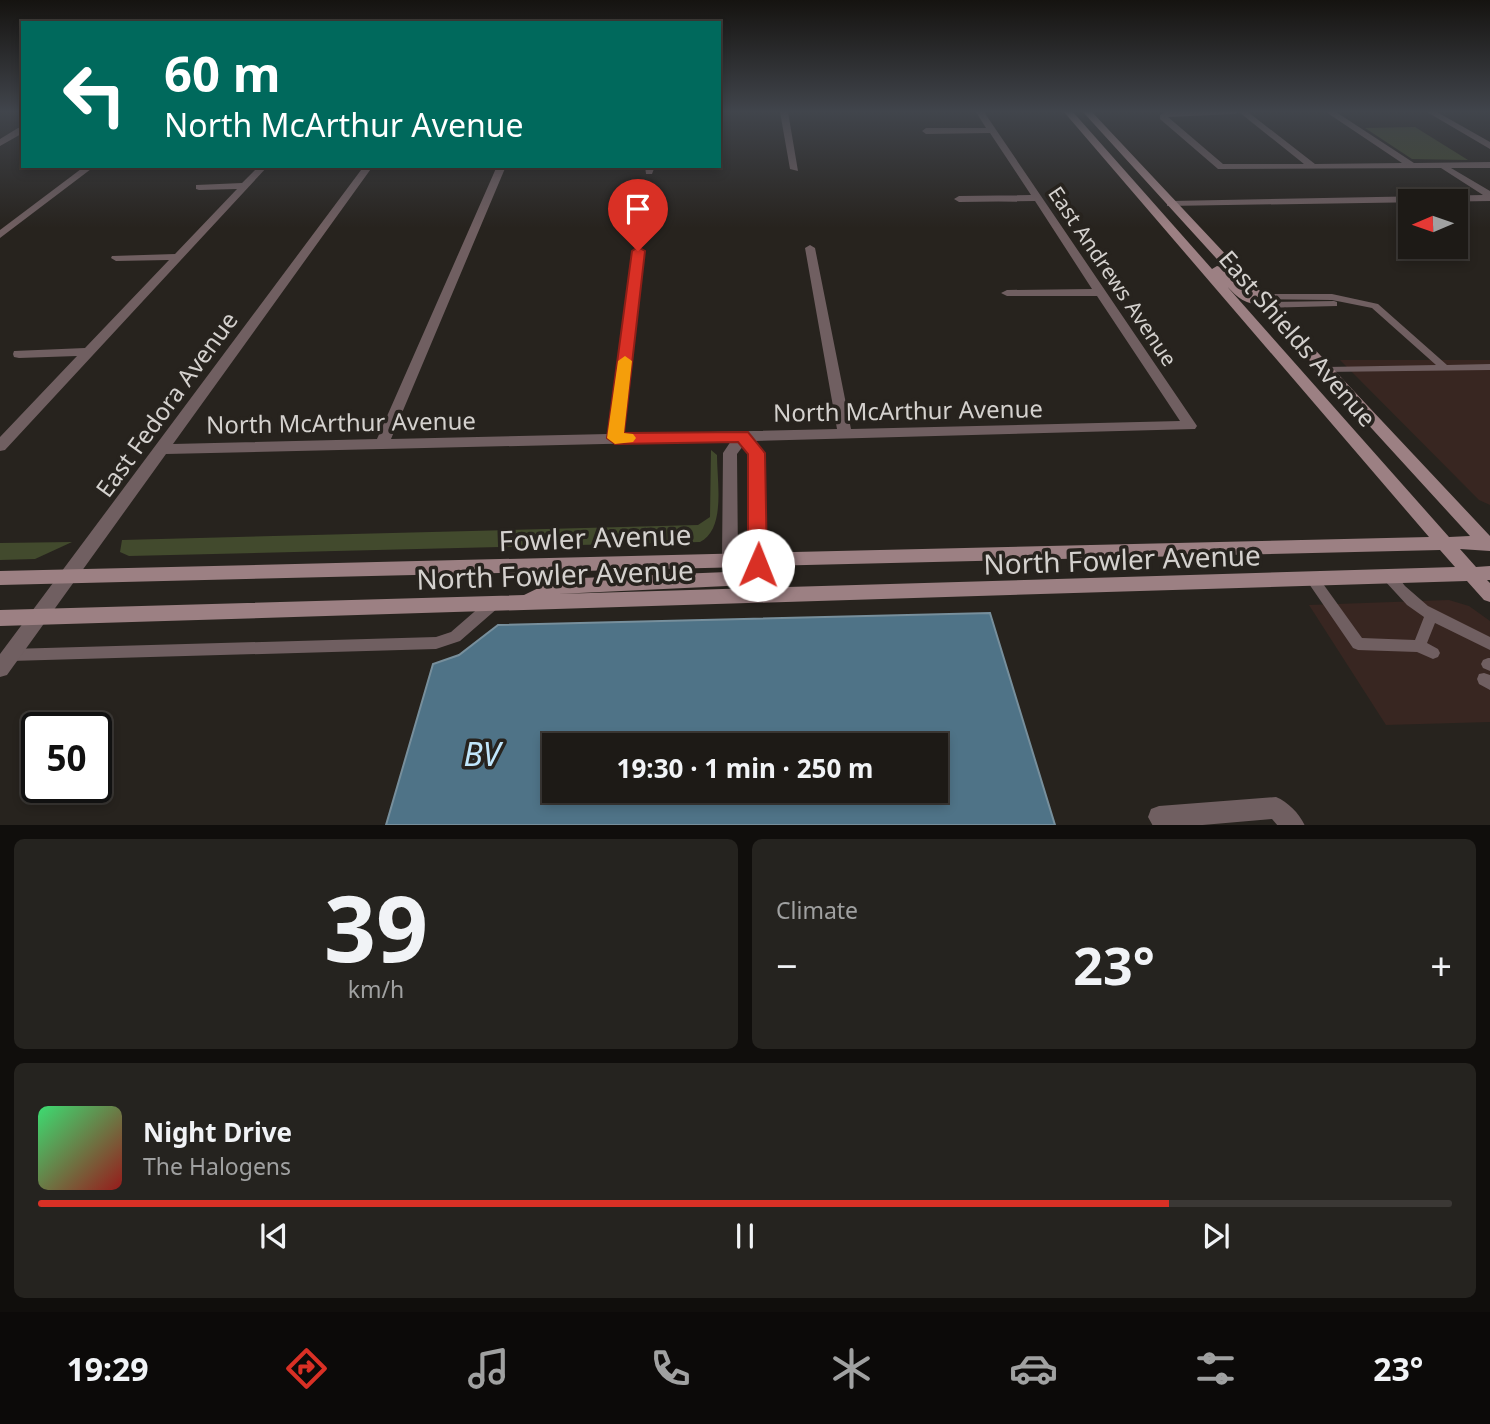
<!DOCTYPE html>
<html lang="en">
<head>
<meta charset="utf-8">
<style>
  :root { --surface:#1d1a16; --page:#25231f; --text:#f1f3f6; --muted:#a0a1a1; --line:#3b3835; --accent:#d93025 }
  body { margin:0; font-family:"Noto Sans",sans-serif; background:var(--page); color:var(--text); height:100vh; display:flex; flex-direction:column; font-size:26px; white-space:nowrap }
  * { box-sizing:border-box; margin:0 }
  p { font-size:23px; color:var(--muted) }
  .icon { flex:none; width:38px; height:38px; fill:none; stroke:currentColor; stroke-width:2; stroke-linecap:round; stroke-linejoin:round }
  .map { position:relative; height:825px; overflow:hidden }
  .sheet { display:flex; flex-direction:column; gap:14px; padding:14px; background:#100e0c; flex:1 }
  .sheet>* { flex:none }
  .top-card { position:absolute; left:21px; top:21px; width:700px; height:147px; border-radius:0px; box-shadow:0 4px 10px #0003,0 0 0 2px var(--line); background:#00695c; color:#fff; overflow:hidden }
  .needle { width:46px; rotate:268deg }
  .controls { position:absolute; left:1398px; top:189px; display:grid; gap:14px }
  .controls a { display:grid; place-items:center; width:70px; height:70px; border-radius:0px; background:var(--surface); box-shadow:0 4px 10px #0003,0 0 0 2px var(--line); font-size:35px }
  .speed { position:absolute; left:21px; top:712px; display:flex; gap:14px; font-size:35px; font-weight:700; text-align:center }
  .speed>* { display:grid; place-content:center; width:91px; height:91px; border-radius:50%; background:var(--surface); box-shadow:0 4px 10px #0003,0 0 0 2px var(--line); line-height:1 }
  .speed .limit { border:4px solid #111; border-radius:10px; background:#fff; color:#111 }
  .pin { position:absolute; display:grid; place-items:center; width:60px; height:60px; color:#fff; margin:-72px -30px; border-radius:50% 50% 50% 0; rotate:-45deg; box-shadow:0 0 7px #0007 }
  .pin .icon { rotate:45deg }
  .me { position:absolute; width:77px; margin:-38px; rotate:1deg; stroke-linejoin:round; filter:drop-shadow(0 0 5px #0008) }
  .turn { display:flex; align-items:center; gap:24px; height:147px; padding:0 28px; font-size:32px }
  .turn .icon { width:91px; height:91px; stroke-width:2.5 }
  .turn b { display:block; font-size:49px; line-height:60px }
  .big { font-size:52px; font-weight:700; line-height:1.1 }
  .sheet .card { flex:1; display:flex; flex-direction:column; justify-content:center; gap:10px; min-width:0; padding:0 24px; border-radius:10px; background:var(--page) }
  .sheet .dial { align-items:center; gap:0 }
  .dial b { font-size:91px; line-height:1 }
  .song { display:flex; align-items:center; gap:21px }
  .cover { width:84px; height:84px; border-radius:10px; background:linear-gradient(135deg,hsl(140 70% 55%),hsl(0 70% 35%)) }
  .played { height:7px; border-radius:4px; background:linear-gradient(90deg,var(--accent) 80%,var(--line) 80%) }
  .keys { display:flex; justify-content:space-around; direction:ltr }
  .heat { display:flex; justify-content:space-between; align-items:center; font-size:38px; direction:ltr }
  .sheet .tiles { flex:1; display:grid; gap:14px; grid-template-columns:1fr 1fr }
  .card:last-child { grid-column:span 2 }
  .trip { position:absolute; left:542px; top:733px; width:406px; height:70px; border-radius:0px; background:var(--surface); box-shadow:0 4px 10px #0003,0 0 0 2px var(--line); font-weight:700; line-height:70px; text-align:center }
  .tabs { display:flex; height:112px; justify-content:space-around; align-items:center; background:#0c0a09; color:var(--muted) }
  .tabs .icon { width:49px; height:49px }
  .tabs .on { color:var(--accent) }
  .tabs b { font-size:32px; color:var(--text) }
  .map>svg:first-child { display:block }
</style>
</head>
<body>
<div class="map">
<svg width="1490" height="826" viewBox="0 0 1490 826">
  <rect width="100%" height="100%" fill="#27231e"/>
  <!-- commercial -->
  <path fill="#382621" d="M1340 360H1490V505L1479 500Z
    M1449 600 1469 606 1490 621V722L1386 725 1309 605Z"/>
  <!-- green -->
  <path fill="#424a2d" d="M1415 127 1468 160 1412 159 1365 128Z
    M711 450 717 455C717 482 726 529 700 542L129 556 120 552 122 540 698 525 710 517Z
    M72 542 35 559 0 560V543Z"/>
  <!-- water -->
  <path fill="#4f7387" stroke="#778f9c" stroke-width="2" fill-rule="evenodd" d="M990 613 1055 825H386L433 664 459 655 498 625ZM555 746H936V791H555Z"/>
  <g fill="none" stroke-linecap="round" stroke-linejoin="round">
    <!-- service -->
    <path fill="#705f61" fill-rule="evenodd" d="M1257 294H1332L1378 304 1447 365 1490 364V370L1323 372 1321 370 1323 368 1326 367 1436 365 1372 308 1332 300 1254 299V295Z
      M1334 301 1337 302V306L1264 308 1260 305 1264 302Z
      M1389 571 1394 572 1405 586 1428 606 1490 637V650L1435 623 1427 643 1438 649 1440 653 1438 657 1433 659 1417 652 1358 650 1353 648 1305 578 1306 574 1311 573 1316 574 1362 638 1415 640 1424 617 1407 605 1384 580 1383 576 1384 572Z
      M494 597 499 599 501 603 499 607 460 641 436 649 10 661 5 659 3 655 5 651 10 649 436 637 451 632 489 599Z
      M1488 658H1490V671L1483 668 1481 664 1483 660Z
      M1484 673 1490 675V690L1479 684 1477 679 1479 674Z"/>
    <!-- minor -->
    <path fill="#705f61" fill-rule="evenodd" d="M780 112H788L798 171 790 169Z
      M976 112H984L1195 423 1197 426 1195 429 754 441 763 453 767 559 765 564 759 566 753 564 751 559 749 454 743 446 737 454 738 559 736 564 730 566 724 564 722 559 723 453 731 441 166 454 7 675 0 677V654L364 166H373L173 444 377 439 497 166H506L391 439 608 434 633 251 638 248 643 251 623 434 837 429 805 248 810 245 815 248 851 429 1180 421 1097 296H1007L1001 293 1007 290 1092 289 1035 201 959 202 954 199 959 196 1031 195 990 133 926 134 922 131 926 128H986Z
      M1165 112H1239L1235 114 1168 117 1223 164H1304L1239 112H1248L1315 164 1402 163 1326 112H1336L1414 163 1490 162V168H1451L1490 191V201L1167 206V202L1171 201 1483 195 1441 168 1218 169 1160 119V115Z
      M1427 112H1437L1490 142V149Z
      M18 128H23V133L0 146V139Z
      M85 166H95L0 238V230Z
      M259 166H268L5 450 0 451V437L77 356 19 358 14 357 13 354 14 351 85 348 169 260 116 261 111 258 112 256 175 254 237 189 199 190 196 189V185L242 183Z
      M645 166H655L652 174H646Z
      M1276 797C1288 802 1300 814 1305 826H1278L1272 819 1191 826H1153L1148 817 1151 809 1159 806Z"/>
    <!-- secondary -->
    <path fill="#9c8083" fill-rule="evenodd" d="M1064 112H1073L1212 269 1217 266 1221 267 1246 291 1083 112H1092L1490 536V551L1460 549 1476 567 1490 566V580H1487L1490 583V602L1484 600 1467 581 0 626V610L524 595 557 579 727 572 746 567 0 585V571L1429 537ZM1224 283C1233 293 1244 305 1258 304L1470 536 1449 537ZM1440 550 1455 567 558 594 727 586 758 577 764 566Z"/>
  </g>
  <!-- sky -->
  <linearGradient id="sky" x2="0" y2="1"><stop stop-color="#151310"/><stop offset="0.49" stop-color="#41454c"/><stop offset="1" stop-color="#41454c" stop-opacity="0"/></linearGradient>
  <rect width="1490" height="228" fill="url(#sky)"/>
  <!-- route -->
  <path fill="#d93025" stroke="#8d1f18" stroke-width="2" d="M638 247 645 251 624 433 748 432 765 453 767 565 764 571H751L748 565V454L738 442 615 444 607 438 632 251Z"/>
  <!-- slow -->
  <path fill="#f59e0b" d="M625 356 632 361 624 433 633 434 636 438 633 442 615 444 607 438 618 361Z"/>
  <g text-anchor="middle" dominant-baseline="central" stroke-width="7" stroke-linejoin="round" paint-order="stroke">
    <!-- far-street labels -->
    <g font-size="21" fill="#d4d1ce" stroke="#27231e">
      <text transform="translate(1113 276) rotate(56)">East Andrews Avenue</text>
    </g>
    <!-- street labels -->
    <g font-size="24" fill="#d4d1ce" stroke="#27231e">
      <text transform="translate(1298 338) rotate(49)">East Shields Avenue</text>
      <text transform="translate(166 404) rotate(-54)">East Fedora Avenue</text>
      <text transform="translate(908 410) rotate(-1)">North McArthur Avenue</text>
      <text transform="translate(341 422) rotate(-1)">North McArthur Avenue</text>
    </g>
    <!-- near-street labels -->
    <g font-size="28" fill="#d4d1ce" stroke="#27231e">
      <text transform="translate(595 537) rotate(-2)">Fowler Avenue</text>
      <text transform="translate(1122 559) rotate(-2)">North Fowler Avenue</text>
      <text transform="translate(555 574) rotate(-2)">North Fowler Avenue</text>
    </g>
    <!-- near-water labels -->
    <g font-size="32" font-style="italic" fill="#c1e7fc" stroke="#27231e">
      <text x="482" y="753">BV</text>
    </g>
  </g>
</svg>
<div class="controls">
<a><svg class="needle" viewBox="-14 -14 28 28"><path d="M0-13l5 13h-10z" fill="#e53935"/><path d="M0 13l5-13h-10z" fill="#a0a1a1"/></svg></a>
</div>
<div class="speed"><div class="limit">50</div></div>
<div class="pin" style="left:638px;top:251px;background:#d93025"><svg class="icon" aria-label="arrive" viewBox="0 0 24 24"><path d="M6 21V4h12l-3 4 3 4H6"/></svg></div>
<svg class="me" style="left:758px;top:565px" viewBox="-20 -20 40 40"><circle r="19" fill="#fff"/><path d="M0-13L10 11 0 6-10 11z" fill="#d93025"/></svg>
<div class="trip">19:30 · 1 min · 250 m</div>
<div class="top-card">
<div class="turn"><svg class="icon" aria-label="left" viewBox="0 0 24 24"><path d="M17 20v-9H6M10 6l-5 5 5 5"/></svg><div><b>60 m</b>North McArthur Avenue</div></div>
</div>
</div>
<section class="sheet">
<div class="tiles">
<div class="card dial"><b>39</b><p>km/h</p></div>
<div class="card"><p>Climate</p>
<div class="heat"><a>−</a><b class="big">23°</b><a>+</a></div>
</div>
<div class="card">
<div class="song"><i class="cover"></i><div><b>Night Drive</b><p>The Halogens</p></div></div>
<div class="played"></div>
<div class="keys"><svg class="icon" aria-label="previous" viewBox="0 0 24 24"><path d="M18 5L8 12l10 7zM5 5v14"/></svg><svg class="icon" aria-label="pause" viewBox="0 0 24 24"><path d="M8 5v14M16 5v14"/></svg><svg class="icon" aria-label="next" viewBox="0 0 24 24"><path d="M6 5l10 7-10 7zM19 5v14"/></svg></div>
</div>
</div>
</section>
<nav class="tabs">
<b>19:29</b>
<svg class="icon on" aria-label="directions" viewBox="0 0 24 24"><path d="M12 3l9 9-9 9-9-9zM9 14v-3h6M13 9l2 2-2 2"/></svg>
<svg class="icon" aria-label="music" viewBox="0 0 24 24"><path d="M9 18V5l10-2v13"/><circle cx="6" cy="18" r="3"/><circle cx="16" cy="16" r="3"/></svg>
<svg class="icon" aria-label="phone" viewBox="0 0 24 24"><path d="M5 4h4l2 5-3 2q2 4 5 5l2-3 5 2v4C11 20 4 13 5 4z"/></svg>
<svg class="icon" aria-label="climate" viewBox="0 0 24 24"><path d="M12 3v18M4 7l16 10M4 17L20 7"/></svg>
<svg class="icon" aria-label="car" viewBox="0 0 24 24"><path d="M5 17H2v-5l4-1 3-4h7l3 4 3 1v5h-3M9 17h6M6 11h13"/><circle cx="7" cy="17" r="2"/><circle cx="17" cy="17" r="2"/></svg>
<svg class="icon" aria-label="filters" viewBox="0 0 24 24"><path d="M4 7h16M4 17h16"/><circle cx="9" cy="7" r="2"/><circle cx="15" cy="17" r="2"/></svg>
<b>23°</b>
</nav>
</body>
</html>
